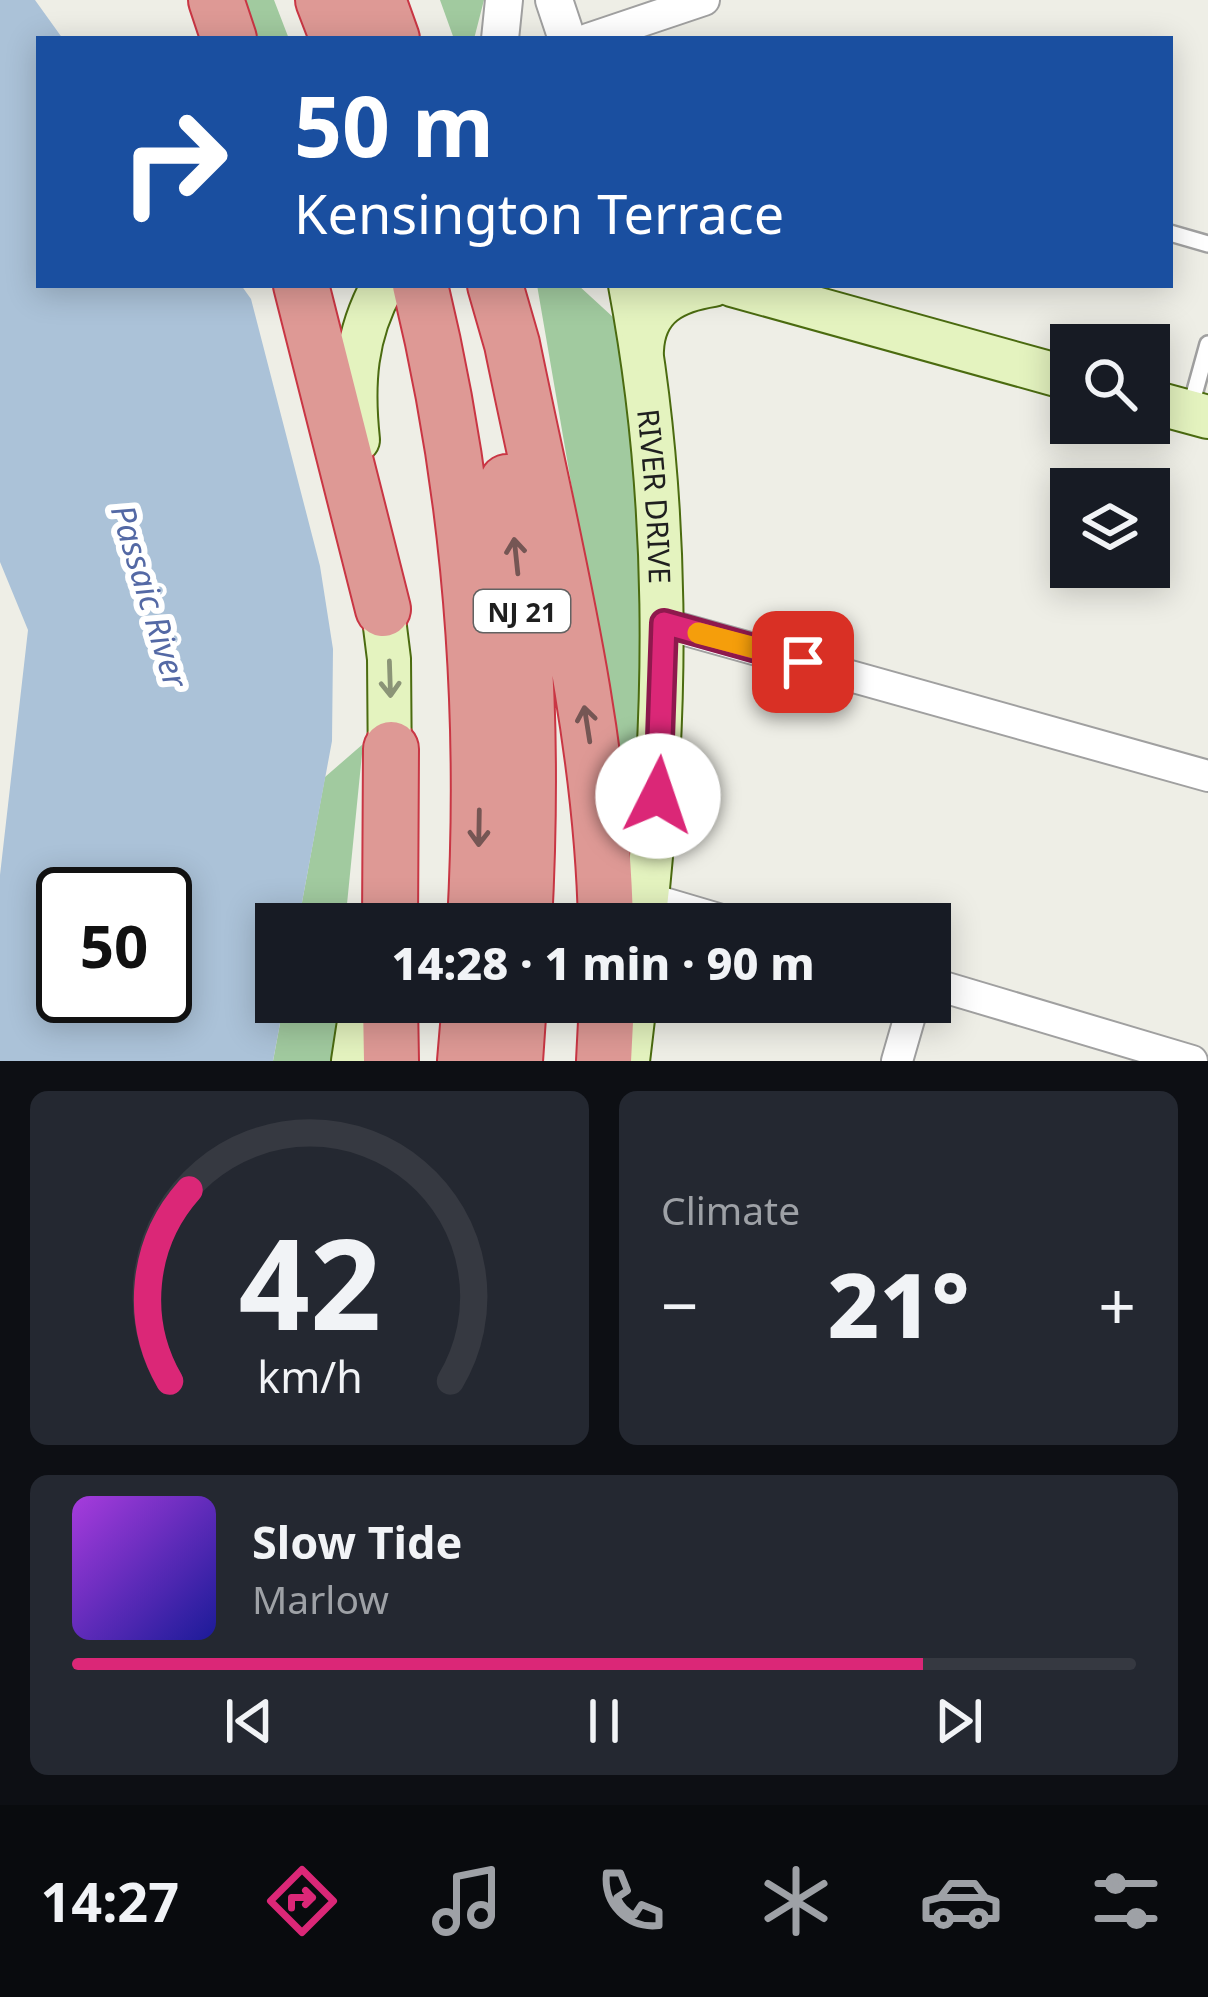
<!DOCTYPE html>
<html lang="en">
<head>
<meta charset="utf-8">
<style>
  :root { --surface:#171b24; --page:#242831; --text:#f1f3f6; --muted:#9ea1a6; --line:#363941; --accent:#db2777 }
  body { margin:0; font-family:"Noto Sans",sans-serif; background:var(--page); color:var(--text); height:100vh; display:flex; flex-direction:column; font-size:45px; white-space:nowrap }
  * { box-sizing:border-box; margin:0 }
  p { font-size:39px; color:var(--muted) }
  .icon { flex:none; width:66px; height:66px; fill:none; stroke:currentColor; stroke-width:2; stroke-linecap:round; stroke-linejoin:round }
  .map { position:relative; height:1061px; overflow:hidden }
  .sheet { display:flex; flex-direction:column; gap:30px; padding:30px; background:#0d0f14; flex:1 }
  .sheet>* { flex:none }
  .top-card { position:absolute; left:36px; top:36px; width:1137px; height:252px; border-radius:0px; box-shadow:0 6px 30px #0003; background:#1a4fa0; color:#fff; overflow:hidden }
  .tools { position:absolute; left:1050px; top:324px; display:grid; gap:24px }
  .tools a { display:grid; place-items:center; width:120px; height:120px; border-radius:0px; background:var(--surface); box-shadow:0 6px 30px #0003; font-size:60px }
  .speed { position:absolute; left:36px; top:867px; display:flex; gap:24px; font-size:60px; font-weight:700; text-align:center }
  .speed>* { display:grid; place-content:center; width:156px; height:156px; border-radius:50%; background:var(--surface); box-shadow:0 6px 30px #0003; line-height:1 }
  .speed .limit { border:6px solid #111; border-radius:18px; background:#fff; color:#111 }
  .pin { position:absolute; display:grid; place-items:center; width:102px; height:102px; color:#fff; margin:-51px; border-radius:24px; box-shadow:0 6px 18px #0006 }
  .me { position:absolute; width:132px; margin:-66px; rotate:4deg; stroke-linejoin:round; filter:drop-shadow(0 0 9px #0008) }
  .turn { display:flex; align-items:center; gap:42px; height:252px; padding:0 60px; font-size:54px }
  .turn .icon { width:156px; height:156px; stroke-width:2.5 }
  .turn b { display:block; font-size:84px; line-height:102px }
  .big { font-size:90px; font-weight:800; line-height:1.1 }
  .sheet .widget { flex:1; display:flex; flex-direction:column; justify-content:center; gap:18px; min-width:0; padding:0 42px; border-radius:18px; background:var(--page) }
  .sheet .dial { align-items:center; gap:0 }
  .dial svg { height:312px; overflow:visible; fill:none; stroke:var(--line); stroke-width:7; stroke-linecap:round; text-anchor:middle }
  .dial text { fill:var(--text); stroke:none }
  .song { display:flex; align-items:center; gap:36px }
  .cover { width:144px; height:144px; border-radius:18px; background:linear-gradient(135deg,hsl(280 70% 55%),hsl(240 70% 35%)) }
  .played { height:12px; border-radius:6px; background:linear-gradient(90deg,var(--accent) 80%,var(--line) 80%) }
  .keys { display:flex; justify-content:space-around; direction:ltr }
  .heat { display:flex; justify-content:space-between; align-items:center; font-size:66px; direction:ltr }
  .sheet .tiles { flex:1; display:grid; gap:30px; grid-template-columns:1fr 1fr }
  .widget:last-child { grid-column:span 2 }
  .trip { position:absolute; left:255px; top:903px; width:696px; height:120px; border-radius:0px; background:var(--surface); box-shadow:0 6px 30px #0003; font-weight:800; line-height:120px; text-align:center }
  .tab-bar { display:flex; height:192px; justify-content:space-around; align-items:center; background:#090b0e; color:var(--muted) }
  .tab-bar .icon { width:84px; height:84px }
  .tab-bar .selected { color:var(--accent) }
  .tab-bar b { font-size:54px; color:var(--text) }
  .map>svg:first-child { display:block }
</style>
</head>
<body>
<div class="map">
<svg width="1208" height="1061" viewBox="0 0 1208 1061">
  <rect width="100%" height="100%" fill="#eeeee6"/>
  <!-- forest -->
  <path fill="#a1ca9f" d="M232 0H274L289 39H245Z
    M440 0H484L474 39H454Z
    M537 285H578L614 318 641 474 646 796 636 860Z
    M363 744 345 924H298L325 777Z
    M284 1002H338L332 1061H273Z"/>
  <!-- water -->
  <path fill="#abc2d8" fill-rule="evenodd" d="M0 0H35L63 39H39V285H241L251 299 320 566 333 649 332 741 298 924H276V1002H284L273 1061H0V875L28 630 0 562ZM63 894H165V996H63Z"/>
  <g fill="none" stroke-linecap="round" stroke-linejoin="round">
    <!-- service casing -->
    <g stroke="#a0a0a0" stroke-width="20">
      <path id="service" d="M1170 233 1208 244
        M1190 409 1208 344"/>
    </g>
    <!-- minor casing -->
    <g stroke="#a0a0a0" stroke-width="34">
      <path id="minor" d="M588 39 704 0
        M664 624 1208 776
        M647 898 735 924
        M930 983 1192 1061
        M897 1061 914 1002"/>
    </g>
    <!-- tertiary casing -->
    <g stroke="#a0a0a0" stroke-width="40">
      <path id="tertiary" d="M554 0 567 39
        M500 39 504 0"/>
    </g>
    <!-- secondary casing -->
    <g stroke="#4b6b10" stroke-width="46">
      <g id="secondary">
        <path id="s1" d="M630 285C670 497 669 710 644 924"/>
        <path d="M732 285 1071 379"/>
        <path d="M642 350C644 306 674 291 713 285"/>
        <path d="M1149 401 1208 417"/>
        <path d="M358 440C352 384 355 335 383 285"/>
        <path d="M379 579 389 659 390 780"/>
        <path d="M353 1061 362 1002"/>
        <path d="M628 1061 635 1002"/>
      </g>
    </g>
    <!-- motorway casing -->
    <g stroke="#c93644" stroke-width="58">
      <path id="motorway" d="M216 0 229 39
        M323 0 338 39
        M378 0 392 39
        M301 285 383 609
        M420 285C471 495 487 709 475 924
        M495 285 512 344C551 535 602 728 606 924
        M507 482C529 628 532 776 524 924
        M390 924 391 749
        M390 1002 391 1061
        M465 1061 470 1002
        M515 1061 519 1002
        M604 1061 607 1002"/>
    </g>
    <!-- service -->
    <use href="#service" stroke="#fff" stroke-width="15"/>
    <!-- minor -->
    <use href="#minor" stroke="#fff" stroke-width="30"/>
    <!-- tertiary -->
    <use href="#tertiary" stroke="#fff" stroke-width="36"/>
    <!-- secondary -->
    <use href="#secondary" stroke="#e4f3bf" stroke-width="42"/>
    <!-- motorway -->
    <use href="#motorway" stroke="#de9995" stroke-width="54"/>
  </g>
  <!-- one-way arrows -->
  <defs><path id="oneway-shaft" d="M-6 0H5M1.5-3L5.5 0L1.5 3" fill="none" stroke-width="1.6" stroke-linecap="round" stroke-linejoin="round" transform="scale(3)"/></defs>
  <g stroke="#755654">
    <use href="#oneway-shaft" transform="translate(516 556) rotate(-96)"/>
    <use href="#oneway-shaft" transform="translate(587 724) rotate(-99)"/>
    <use href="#oneway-shaft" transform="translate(479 828) rotate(91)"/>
  </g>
  <use stroke="#8b9477" href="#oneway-shaft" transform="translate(390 679) rotate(88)"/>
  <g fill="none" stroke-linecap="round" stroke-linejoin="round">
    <!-- route casing -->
    <g stroke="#8e194d" stroke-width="30">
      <path id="route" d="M658 796 664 623 803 662"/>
    </g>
    <!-- route -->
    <use href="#route" stroke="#db2777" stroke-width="21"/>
    <!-- slow -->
    <path stroke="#f59e0b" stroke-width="21" d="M698 633 759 649"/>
  </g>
  <g text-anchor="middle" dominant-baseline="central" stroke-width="12" stroke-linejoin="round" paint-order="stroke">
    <!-- shield labels -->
    <rect fill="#fff" stroke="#626262" stroke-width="3" x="474" y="590" width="96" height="42" rx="9"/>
    <g font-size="27" font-weight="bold" fill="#1f1f1f">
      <text x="522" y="611">NJ 21</text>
    </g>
    <!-- street labels -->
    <g font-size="30" fill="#1f1f1f" stroke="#fff">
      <text stroke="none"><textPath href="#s1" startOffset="213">RIVER DRIVE</textPath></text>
    </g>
    <!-- water labels -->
    <g font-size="33" font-style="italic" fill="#5469a5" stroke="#fff">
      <text transform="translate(150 596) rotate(73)">Passaic River</text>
    </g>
  </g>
</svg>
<div class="tools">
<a><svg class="icon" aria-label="search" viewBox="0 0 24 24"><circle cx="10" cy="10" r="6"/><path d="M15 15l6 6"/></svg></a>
<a><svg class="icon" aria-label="layers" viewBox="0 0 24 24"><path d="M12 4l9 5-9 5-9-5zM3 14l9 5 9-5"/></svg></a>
</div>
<div class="speed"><div class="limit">50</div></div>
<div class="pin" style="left:803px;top:662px;background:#d93025"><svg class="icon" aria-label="arrive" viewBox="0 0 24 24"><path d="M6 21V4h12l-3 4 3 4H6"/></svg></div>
<svg class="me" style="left:658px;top:796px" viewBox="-20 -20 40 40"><circle r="19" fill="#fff"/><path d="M0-13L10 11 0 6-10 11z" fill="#db2777"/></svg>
<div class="trip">14:28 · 1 min · 90 m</div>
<div class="top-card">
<div class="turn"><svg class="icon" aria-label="right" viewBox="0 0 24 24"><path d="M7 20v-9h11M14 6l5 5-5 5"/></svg><div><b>50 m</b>Kensington Terrace</div></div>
</div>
</div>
<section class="sheet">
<div class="tiles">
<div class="widget dial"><svg viewBox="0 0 100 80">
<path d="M14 69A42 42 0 1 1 86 69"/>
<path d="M14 69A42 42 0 0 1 19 20" stroke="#db2777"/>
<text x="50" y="56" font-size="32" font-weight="700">42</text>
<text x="50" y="72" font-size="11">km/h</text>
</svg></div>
<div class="widget"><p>Climate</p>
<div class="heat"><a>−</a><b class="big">21°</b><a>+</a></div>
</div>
<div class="widget">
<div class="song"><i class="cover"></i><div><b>Slow Tide</b><p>Marlow</p></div></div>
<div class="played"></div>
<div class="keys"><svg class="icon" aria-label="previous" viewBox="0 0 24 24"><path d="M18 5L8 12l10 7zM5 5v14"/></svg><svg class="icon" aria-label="pause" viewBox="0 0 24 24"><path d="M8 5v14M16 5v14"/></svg><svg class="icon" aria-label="next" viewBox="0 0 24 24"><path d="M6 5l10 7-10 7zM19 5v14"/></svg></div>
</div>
</div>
</section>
<nav class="tab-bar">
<b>14:27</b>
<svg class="icon selected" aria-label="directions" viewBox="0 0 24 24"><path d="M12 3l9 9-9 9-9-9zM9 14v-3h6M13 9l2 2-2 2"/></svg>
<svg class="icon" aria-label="music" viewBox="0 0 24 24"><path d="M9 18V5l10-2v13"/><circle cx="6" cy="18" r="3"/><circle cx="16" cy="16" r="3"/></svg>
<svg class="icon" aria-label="phone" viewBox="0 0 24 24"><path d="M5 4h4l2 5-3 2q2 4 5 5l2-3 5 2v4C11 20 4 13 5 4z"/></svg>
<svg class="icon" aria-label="climate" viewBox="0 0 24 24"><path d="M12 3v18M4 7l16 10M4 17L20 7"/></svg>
<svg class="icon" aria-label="car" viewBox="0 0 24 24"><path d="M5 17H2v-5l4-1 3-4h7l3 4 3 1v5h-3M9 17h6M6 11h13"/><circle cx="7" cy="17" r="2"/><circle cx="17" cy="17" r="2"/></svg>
<svg class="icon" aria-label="filters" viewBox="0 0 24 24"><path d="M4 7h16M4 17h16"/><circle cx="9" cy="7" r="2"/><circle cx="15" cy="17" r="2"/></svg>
</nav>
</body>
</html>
